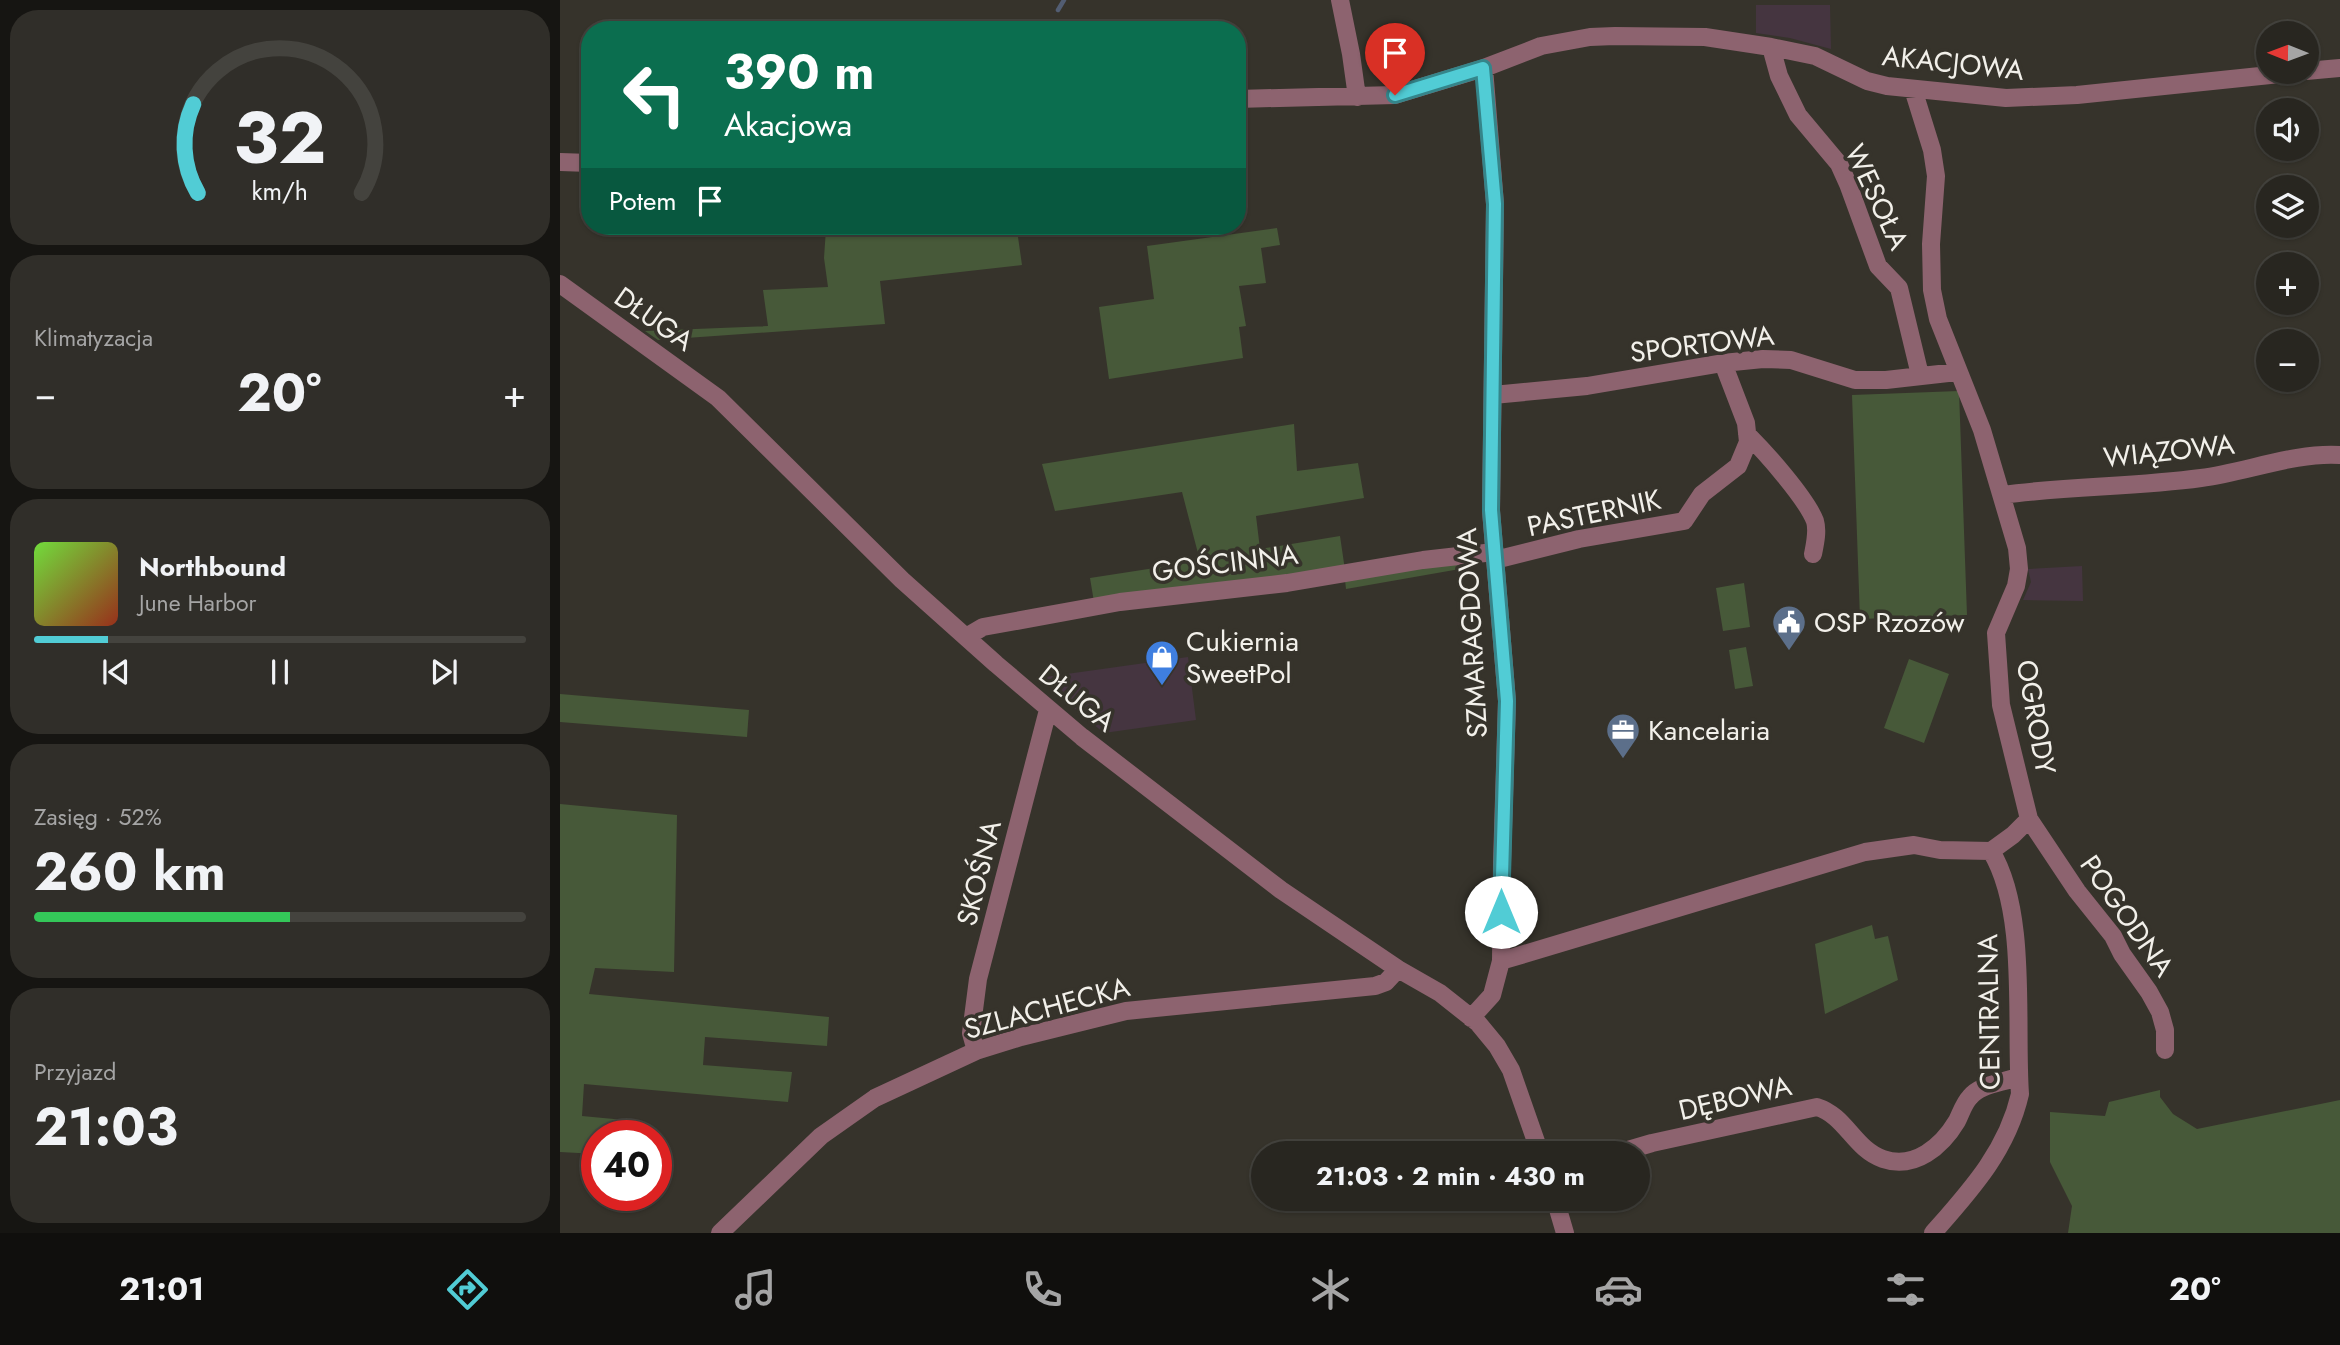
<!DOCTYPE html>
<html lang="pl">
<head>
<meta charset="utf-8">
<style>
  :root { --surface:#282620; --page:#302e29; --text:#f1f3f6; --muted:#a5a5a5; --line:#44433e; --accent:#51ccd5 }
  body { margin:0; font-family:Jost,sans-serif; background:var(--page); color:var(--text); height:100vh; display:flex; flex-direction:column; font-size:26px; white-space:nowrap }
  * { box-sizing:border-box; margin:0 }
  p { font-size:23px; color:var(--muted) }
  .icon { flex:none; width:38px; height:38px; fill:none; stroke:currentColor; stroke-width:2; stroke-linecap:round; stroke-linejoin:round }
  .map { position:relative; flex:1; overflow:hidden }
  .drawer { display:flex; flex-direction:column; gap:10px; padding:10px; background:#161512; width:560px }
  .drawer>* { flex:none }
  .hud { position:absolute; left:21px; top:21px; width:665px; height:214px; border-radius:28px; box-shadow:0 2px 5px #0004,0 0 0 2px var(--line); background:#0b6e4f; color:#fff; overflow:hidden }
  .needle { width:46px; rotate:271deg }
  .fabs { position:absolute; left:1696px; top:21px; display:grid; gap:14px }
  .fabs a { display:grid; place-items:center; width:63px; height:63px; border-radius:50%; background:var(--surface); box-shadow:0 2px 5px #0004,0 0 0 2px var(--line); font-size:35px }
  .speed { position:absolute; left:21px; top:1120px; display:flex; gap:14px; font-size:35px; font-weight:700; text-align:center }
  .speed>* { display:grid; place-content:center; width:91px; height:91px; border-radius:50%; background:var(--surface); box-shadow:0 2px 5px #0004,0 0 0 2px var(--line); line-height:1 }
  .speed .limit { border:10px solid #d22; background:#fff; color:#111 }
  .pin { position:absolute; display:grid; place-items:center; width:60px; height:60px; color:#fff; margin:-72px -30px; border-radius:50% 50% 50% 0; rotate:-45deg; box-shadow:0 0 7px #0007 }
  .pin .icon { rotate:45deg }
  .me { position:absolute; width:77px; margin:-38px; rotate:0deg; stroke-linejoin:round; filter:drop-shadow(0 0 5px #0008) }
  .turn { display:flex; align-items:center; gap:24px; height:147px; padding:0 28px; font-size:32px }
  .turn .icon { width:91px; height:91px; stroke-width:2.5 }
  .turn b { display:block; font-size:49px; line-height:60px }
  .then { display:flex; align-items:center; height:66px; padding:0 28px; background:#0003; gap:14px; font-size:26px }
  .big { font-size:52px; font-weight:700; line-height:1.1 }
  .drawer .widget { flex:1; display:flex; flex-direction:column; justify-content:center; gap:10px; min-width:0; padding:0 24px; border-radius:28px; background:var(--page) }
  .drawer .dial { align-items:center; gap:0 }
  .dial svg { height:182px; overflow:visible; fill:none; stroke:var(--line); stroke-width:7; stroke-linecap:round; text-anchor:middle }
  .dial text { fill:var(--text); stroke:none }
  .song { display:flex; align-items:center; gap:21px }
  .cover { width:84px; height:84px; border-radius:10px; background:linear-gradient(135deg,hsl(100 70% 55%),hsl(10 70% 35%)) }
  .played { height:7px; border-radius:4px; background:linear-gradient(90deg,var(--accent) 15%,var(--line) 15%) }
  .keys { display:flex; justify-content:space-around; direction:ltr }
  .heat { display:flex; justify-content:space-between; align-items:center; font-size:38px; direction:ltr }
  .charge { height:10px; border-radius:5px; background:linear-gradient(90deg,#34c759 52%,var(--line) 0) }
  .trip { position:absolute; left:691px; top:1141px; width:399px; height:70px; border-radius:35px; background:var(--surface); box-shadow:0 2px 5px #0004,0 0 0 2px var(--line); font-weight:700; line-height:70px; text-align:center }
  .dock { display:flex; height:112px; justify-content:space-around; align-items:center; background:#100f0d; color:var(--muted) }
  .dock .icon { width:49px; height:49px }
  .dock .active { color:var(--accent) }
  .dock b { font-size:32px; color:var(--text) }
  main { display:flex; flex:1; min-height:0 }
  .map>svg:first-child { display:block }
</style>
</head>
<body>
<main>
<section class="drawer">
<div class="widget dial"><svg viewBox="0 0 100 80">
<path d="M14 69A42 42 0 1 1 86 69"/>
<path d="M14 69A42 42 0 0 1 12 30" stroke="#51ccd5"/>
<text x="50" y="56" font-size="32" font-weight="700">32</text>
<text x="50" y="72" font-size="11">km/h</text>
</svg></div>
<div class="widget"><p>Klimatyzacja</p>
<div class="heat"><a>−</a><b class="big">20°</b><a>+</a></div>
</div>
<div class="widget">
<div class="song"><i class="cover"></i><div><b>Northbound</b><p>June Harbor</p></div></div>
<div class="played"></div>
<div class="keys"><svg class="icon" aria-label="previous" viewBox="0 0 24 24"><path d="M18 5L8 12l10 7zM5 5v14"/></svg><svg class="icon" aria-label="pause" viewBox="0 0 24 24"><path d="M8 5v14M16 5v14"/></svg><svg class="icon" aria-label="next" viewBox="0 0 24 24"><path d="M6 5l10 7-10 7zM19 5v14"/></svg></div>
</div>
<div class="widget"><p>Zasięg · 52%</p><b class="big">260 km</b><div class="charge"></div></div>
<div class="widget"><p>Przyjazd</p><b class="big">21:03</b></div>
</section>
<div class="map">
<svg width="1780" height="1233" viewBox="0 0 1780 1233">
  <rect width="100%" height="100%" fill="#36332b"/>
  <!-- commercial -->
  <path fill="#453540" d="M1196 5H1270L1271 49 1230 38 1196 33Z
    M1522 566 1523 601 1463 600 1471 582 1468 569Z
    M628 657 636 720 544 733 478 678Z"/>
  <!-- green -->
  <path fill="#475939" d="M320 226H536L458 237 462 265 320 281 325 324 98 340 85 331 208 326 203 290 268 287 264 258 266 229Z
    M717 228 720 245 701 248 706 283 679 286 686 326 679 327 683 358 549 379 539 307 594 299 587 246Z
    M1399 391 1407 615 1300 619 1292 395Z
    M734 424 737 471 798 463 804 498 696 516 700 549 780 536 785 570 534 602 530 578 640 561 622 492 495 511 482 464Z
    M917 559V566L786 589 785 580Z
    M1184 583 1190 627 1163 631 1156 588Z
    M1186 647 1193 686 1175 689 1169 650Z
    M1349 659 1389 674 1364 743 1324 728Z
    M0 694 189 710 187 737 0 722Z
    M0 804 117 815 114 972 35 968 29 994 269 1017 267 1046 145 1037 143 1065 232 1072 228 1102 24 1084 22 1116 75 1121 74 1136H37V1154L0 1152Z
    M1312 925 1315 939 1328 936 1338 980 1265 1014 1255 944Z
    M1600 1090V1097L1613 1114 1637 1129 1780 1100V1233H1508L1512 1206 1490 1162V1112L1545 1116 1549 1102Z"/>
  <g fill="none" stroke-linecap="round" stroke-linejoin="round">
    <!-- stream -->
    <path stroke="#525d72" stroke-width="4.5" d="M498 10 504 0"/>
    <!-- minor -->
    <path stroke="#8d636f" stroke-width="18" d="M780 0 791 54 797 97
      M1211 47 1219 76 1238 115 1279 164 1288 184 1318 266 1339 288 1360 375
      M1746 71 1780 68
      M677 99 835 95 924 68 981 46 1030 37 1055 36 1145 37 1211 47 1255 56 1307 81 1327 86 1446 98 1517 95 1739 72
      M0 162 30 163
      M0 284 158 398 342 580 436 664 522 737 721 890 838 969 880 993 918 1023 937 1046 951 1070 980 1153
      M933 395 1027 386 1163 363 1203 359 1231 360 1295 380H1326L1397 372
      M1187 434C1206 453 1246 498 1255 521 1258 531 1255 544 1253 554
      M1442 495C1508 486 1575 487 1641 478 1686 472 1736 452 1780 455
      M935 560 1019 539 1124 521 1142 494 1178 466 1188 442 1186 423 1163 363
      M406 637 423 627 560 602 727 583 863 560 934 552
      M1469 819 1517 891 1553 936 1562 954 1589 992 1600 1012 1605 1030V1050
      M941 961 1305 852 1354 845 1380 850 1431 851 1453 835 1469 819 1441 705 1436 633 1456 586 1459 569 1457 548 1422 430 1378 319 1372 290 1371 244 1376 176 1372 150 1353 89
      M911 1018 932 995 941 961 942 863 947 701 931 511 935 204 924 68
      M416 1051 411 1033 418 979 488 710
      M1058 1153 1092 1143 1257 1107C1286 1116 1294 1149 1323 1159 1355 1170 1382 1146 1397 1121 1401 1113 1404 1103 1410 1097 1420 1084 1444 1083 1459 1076
      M995 1199 1005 1233
      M160 1233 261 1136 315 1098 416 1051 461 1037 566 1011 815 986 826 982 838 969
      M1373 1233C1410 1191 1447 1151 1460 1094 1455 1023 1468 912 1431 851"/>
  </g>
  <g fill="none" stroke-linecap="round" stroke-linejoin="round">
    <!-- route casing -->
    <g stroke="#35858a" stroke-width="18">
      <path id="route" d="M835 95 923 68 935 204 931 510 947 701 941 912"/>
    </g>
    <!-- route -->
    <use href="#route" stroke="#51ccd5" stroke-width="12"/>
  </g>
  <!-- icons -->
  <defs>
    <g id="civic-pin" transform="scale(1.75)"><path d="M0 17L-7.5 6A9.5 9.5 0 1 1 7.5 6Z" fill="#5c6f8a" stroke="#36332b"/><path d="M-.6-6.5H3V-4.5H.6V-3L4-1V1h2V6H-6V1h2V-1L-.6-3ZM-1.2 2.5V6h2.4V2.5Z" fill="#fff"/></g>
    <g id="shop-pin" transform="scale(1.75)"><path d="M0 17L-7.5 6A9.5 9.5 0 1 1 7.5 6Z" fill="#3f7fe0" stroke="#36332b"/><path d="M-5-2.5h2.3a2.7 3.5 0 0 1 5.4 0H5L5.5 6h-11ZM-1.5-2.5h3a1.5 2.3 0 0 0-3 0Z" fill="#fff"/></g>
    <g id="office-pin" transform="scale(1.75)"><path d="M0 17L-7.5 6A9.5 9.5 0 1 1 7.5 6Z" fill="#5c6f8a" stroke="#36332b"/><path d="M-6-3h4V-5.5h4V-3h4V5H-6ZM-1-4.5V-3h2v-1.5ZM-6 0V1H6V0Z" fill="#fff"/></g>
  </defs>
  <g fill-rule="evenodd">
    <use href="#civic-pin" x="1229" y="622"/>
    <use href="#shop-pin" x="602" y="657"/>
    <use href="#office-pin" x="1063" y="730"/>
  </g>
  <g text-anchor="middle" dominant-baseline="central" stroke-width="7" stroke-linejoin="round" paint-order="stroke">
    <!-- street labels -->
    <g font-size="28" fill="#f2f0ea" stroke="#36332b">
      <text transform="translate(1393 63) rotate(6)">AKACJOWA</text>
      <text transform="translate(1317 197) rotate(65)">WESOŁA</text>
      <text transform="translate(94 319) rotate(35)">DŁUGA</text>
      <text transform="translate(1142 344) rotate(-7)">SPORTOWA</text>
      <text transform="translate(1609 451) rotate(-6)">WIĄZOWA</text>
      <text transform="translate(1034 513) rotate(-12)">PASTERNIK</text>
      <text transform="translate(665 563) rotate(-7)">GOŚCINNA</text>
      <text transform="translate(912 633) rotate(-93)">SZMARAGDOWA</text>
      <text transform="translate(517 698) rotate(39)">DŁUGA</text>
      <text transform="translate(1476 717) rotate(80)">OGRODY</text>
      <text transform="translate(419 873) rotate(-76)">SKOŚNA</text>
      <text transform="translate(1567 916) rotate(55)">POGODNA</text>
      <text transform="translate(487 1008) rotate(-15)">SZLACHECKA</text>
      <text transform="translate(1429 1012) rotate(-91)">CENTRALNA</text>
      <text transform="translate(1175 1098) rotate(-13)">DĘBOWA</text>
    </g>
    <!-- poi labels -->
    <g font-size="28" fill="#f2f0ea" stroke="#36332b" text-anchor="start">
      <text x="1254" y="622">OSP Rzozów</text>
      <text x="626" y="641">Cukiernia<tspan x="626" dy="32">SweetPol</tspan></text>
      <text x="1088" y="730">Kancelaria</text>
    </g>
  </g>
</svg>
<div class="fabs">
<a><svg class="needle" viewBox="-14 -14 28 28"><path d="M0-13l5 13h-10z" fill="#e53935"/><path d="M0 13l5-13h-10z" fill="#a5a5a5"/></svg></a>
<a><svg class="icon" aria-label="sound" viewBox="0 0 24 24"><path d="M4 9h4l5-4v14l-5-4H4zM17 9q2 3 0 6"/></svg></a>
<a><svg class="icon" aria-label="layers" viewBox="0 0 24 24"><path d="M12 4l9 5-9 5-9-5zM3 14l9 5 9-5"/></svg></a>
<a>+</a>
<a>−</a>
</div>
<div class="speed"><div class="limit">40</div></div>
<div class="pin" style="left:835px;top:95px;background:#d93025"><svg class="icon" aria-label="arrive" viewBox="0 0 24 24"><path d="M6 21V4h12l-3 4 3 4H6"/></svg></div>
<svg class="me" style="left:941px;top:912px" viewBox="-20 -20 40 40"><circle r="19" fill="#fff"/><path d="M0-13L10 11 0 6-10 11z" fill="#51ccd5"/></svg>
<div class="trip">21:03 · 2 min · 430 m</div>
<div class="hud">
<div class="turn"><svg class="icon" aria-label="left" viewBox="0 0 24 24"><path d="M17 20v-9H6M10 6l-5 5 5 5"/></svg><div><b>390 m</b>Akacjowa</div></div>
<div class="then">Potem<svg class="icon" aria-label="arrive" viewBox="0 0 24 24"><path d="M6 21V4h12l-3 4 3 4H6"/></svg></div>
</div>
</div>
</main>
<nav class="dock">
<b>21:01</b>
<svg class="icon active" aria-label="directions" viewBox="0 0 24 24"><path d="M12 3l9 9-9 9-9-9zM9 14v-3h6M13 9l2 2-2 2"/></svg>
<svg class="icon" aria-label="music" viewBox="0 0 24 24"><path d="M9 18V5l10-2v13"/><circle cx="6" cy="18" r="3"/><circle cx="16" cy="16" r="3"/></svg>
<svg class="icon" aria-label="phone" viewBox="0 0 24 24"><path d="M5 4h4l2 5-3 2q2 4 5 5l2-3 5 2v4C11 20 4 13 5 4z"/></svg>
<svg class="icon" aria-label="climate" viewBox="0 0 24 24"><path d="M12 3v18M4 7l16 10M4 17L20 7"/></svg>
<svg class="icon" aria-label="car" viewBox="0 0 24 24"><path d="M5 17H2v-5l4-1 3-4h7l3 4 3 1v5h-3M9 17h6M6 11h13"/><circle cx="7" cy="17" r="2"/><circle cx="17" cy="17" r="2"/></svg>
<svg class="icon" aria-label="filters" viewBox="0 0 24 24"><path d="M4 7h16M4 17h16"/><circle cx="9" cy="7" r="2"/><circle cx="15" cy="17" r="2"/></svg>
<b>20°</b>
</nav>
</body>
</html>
